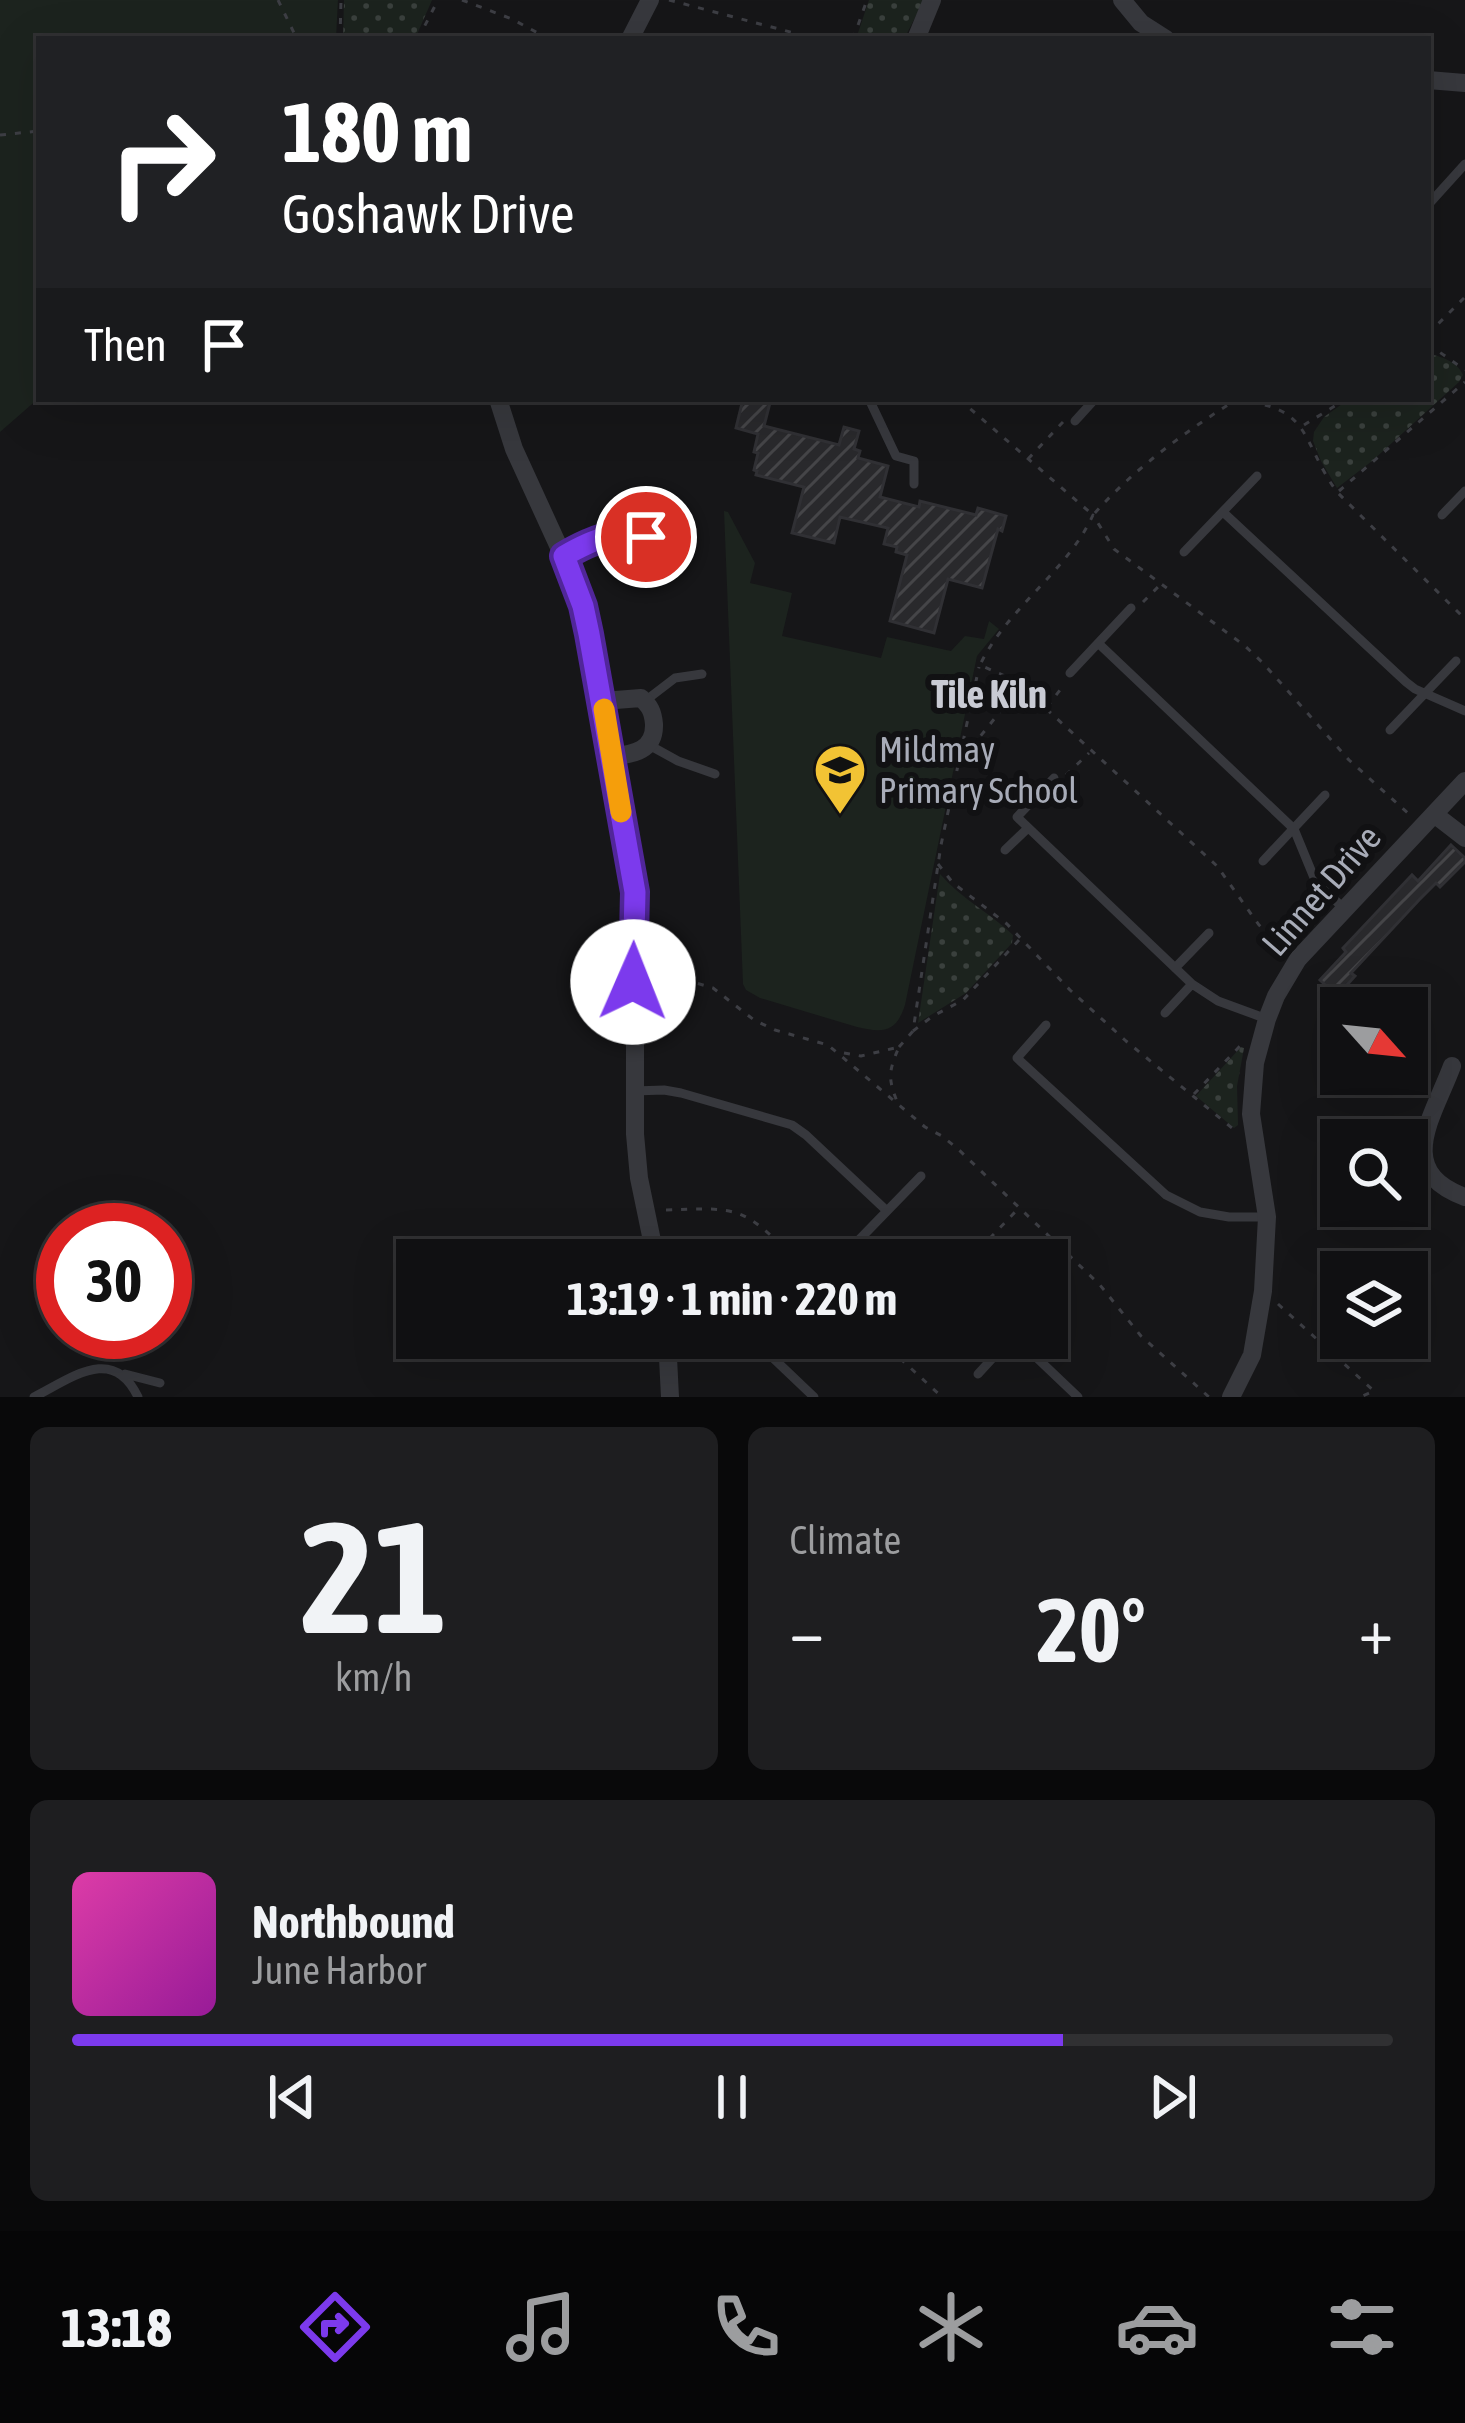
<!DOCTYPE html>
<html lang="en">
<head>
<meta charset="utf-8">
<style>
  :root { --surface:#101012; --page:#1e1e20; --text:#f1f3f6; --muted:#9c9d9f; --line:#303032; --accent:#7c3aed }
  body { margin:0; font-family:"Asap Condensed",sans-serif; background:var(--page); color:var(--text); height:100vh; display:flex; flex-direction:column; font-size:45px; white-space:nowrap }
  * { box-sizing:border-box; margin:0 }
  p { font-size:39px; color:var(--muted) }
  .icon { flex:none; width:66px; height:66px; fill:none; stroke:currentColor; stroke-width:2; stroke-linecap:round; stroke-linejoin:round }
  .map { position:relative; height:1397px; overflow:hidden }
  .drawer { display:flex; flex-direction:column; gap:30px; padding:30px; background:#09090a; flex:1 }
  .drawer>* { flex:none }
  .guide { position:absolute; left:36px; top:36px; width:1395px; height:366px; border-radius:0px; box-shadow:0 12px 48px #0002,0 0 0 3px var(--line); background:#202124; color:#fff; overflow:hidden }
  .needle { width:78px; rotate:117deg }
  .buttons { position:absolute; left:1320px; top:987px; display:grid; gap:24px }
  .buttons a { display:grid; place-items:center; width:108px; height:108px; border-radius:0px; background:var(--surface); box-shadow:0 12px 48px #0002,0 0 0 3px var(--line); font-size:60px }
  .speed { position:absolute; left:36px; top:1203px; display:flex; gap:24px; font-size:60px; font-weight:700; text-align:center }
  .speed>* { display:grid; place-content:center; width:156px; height:156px; border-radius:50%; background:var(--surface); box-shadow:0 12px 48px #0002,0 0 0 3px var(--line); line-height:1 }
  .speed .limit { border:18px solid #d22; background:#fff; color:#111 }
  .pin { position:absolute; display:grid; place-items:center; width:102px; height:102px; color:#fff; margin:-51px; border:6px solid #fff; border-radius:50%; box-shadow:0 3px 12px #0007 }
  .me { position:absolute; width:132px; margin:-66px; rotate:1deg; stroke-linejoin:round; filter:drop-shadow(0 0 9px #0008) }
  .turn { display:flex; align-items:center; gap:42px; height:252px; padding:0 48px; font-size:54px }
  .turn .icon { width:156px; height:156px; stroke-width:2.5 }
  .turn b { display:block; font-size:84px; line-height:102px }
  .then { display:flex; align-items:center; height:114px; padding:0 48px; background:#0003; gap:24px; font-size:45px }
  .big { font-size:90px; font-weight:700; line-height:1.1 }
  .drawer .widget { flex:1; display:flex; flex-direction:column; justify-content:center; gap:18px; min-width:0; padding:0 42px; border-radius:18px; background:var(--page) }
  .drawer .dial { align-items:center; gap:0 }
  .dial b { font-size:156px; line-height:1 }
  .song { display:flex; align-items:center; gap:36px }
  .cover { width:144px; height:144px; border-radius:18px; background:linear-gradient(135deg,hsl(320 70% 55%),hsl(300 70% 35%)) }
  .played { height:12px; border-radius:6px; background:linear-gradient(90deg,var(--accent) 75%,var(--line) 75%) }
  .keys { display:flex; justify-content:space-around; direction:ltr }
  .heat { display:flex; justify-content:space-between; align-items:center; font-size:66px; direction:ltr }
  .drawer .tiles { flex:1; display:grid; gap:30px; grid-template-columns:1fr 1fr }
  .widget:last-child { grid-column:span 2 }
  .trip { position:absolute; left:396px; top:1239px; width:672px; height:120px; border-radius:0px; background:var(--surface); box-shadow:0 12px 48px #0002,0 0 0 3px var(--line); font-weight:700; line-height:120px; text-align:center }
  .tab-bar { display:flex; height:192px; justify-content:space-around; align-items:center; background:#060607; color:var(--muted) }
  .tab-bar .icon { width:84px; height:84px }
  .tab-bar .on { color:var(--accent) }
  .tab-bar b { font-size:54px; color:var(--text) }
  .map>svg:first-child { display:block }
</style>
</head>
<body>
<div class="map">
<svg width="1465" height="1397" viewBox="0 0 1465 1397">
  <defs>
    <pattern id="grass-dots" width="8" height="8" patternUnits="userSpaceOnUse" patternTransform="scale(3)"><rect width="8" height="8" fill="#1c231e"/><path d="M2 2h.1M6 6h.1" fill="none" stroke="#3a403d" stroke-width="1.8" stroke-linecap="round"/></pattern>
    <pattern id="building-hatch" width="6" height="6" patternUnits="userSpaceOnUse" patternTransform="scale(3)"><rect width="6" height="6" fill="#29292c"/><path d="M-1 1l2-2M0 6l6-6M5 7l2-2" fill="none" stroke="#454548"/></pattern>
  </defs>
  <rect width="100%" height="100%" fill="#161618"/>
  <!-- grass -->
  <path fill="url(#grass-dots)" d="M344 0H432L415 39H343Z
    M869 0H924L904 39 886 34 876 39H861L858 33Z
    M1428 354C1441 356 1458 362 1463 375L1459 382 1372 461 1337 488 1321 461 1313 441 1314 432 1324 417 1349 399H1428Z
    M940 874C960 898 990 913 1013 935L1012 943 966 993 918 1023Z
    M1241 1047 1244 1048 1237 1086 1238 1125 1234 1128 1196 1096Z"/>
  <!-- park -->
  <path fill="#1c231e" d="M0 0H338L336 39H39V398L0 432Z
    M724 511 728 512 755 563 750 583 792 593 782 636 881 658 887 637 951 651 965 636 984 639 989 621 999 629 977 656 905 1005C896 1033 883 1033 857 1027L760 998 746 990 743 984Z"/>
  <!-- building -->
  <path fill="url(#building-hatch)" stroke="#303034" stroke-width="3" d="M743 399H771L764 426 839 445 844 427 859 431 854 449 860 451 858 458 888 466 880 497 919 507 920 501 976 515 978 508 1006 516 1002 531 998 529 982 588 948 579 934 633 890 621 907 555 896 552 897 547 884 544 888 528 840 517 834 543 792 533 804 487 756 475 757 471 754 470 758 453 754 452 758 434 736 428Z
    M1451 845 1465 858V862L1440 887 1436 883 1419 900 1351 973 1355 976 1337 996 1320 980 1346 952 1343 948 1412 875 1418 881Z"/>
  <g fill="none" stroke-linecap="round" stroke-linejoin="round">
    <!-- path -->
    <path stroke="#3d3e44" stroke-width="3" stroke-dasharray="6 9" stroke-linecap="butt" d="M278 0 297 39
      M462 0 512 19 549 39
      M669 0 817 39
      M1126 38 1127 39
      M340 39 341 0
      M418 39 438 0
      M853 39 867 0
      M0 135 39 131
      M1428 334 1465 297
      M1428 344 1465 370
      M959 399 1093 515C1134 469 1182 434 1234 401
      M1235 401C1313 405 1300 441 1337 492L1465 619
      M1304 425 1346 399
      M1028 459 1063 422
      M1339 491 1465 382
      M1143 602 1161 584
      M1047 707 1063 686
      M962 759 1020 687
      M1066 775 1089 753
      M938 864 953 883 1007 924 1070 990 1126 1041 1238 1133
      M1282 947 1259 925 1217 866 1016 681 980 665C1007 608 1067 572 1093 515L1114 549 1245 646 1263 663 1349 760 1410 815
      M653 982 696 983 713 988 754 1020 775 1030 828 1045 925 1127 942 1136 958 1149 1100 1285 1141 1336 1209 1397
      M913 1031 933 1016 963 1000 1019 940
      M899 1047 913 1031 941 845 979 667
      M844 1053 861 1056 899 1047C888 1072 888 1079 898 1104
      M1194 1094 1241 1045
      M666 1210C742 1207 742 1207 797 1260
      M969 1260 1017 1210
      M1278 1304 1374 1391 1360 1397
      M878 1338 942 1397"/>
    <!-- lane -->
    <path stroke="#37383d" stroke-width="9" d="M1428 205 1465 164
      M869 399 896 456 914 461V484
      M1075 421 1095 399
      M1223 512 1406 682 1415 689 1465 711
      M1442 515 1465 491
      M1184 552 1257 476
      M1098 643 1294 829 1315 880 1343 908
      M1070 673 1131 608
      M645 701 675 678 702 674
      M1390 730 1456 661
      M649 745 678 761 715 774
      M1054 778 1017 817 1192 984 1218 1001 1267 1019
      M1005 850 1028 828
      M1263 861 1325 795
      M1175 968 1209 933
      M1165 1013 1192 984
      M1046 1025 1017 1058 1166 1195 1200 1212 1229 1217H1267
      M634 1091 664 1090 681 1093 792 1125 806 1135 887 1211
      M854 1245 921 1176
      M1047 1299H1048
      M752 1338 814 1397
      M1016 1338 1078 1397
      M125 1374 160 1383
      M978 1374 1011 1338
      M34 1397C72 1378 113 1344 138 1397"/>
    <!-- street -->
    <path stroke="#37383d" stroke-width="18" d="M1122 0 1141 23 1166 39
      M630 39 650 0
      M916 39 932 0
      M1428 80 1465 83
      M498 399 514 449 574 580 583 606 603 701 635 892V1134L639 1178 656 1260
      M564 556C597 537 609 535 646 537
      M603 701 641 698C650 706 653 712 654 724 655 751 633 754 612 757
      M1434 814 1465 838
      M1452 1066C1433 1117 1393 1171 1465 1197
      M667 1338 670 1397
      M1231 1397 1252 1355 1263 1291 1267 1217 1251 1114 1255 1063 1267 1019 1276 996 1298 959 1465 781"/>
  </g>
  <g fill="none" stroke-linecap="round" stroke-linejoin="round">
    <!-- route casing -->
    <g stroke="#51269a" stroke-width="30">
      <path id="route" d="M633 982 635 892 589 634 583 606 564 556C599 536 607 535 646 537"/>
    </g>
    <!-- route -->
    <use href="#route" stroke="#7c3aed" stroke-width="21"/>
    <!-- slow -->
    <path stroke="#f59e0b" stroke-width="21" d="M604 709 621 812"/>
  </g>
  <!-- icons -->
  <defs>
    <g id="school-pin" transform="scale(2.7)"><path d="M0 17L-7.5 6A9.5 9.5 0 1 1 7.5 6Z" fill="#f2c334" stroke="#111113"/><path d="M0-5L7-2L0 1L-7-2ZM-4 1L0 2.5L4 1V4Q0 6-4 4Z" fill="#111"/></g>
  </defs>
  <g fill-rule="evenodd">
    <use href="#school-pin" x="840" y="770"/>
  </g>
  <g text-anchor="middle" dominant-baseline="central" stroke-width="12" stroke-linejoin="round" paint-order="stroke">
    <!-- poi labels -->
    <g font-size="36" fill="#a8acb8" stroke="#111113" text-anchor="start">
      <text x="879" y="749">Mildmay<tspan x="879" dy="41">Primary School</tspan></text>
    </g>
    <!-- street labels -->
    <g font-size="36" fill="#a8acb8" stroke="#111113">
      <text transform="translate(1321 890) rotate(-49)">Linnet Drive</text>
    </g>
    <!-- neighbourhood labels -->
    <g font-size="39" font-weight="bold" fill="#c9cbd4" stroke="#111113">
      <text x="989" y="694">Tile Kiln</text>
    </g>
  </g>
</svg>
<div class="buttons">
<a><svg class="needle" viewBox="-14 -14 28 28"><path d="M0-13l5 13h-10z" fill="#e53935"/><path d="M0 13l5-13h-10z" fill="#9c9d9f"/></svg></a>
<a><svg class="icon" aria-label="search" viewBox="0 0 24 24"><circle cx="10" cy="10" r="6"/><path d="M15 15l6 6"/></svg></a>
<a><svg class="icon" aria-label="layers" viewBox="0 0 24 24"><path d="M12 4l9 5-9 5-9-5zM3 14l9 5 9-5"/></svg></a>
</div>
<div class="speed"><div class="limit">30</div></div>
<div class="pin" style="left:646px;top:537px;background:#d93025"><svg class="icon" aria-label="arrive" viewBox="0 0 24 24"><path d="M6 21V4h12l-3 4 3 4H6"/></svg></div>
<svg class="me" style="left:633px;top:982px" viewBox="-20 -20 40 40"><circle r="19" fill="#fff"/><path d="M0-13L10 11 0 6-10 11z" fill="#7c3aed"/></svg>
<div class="trip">13:19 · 1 min · 220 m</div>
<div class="guide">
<div class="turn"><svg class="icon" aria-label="right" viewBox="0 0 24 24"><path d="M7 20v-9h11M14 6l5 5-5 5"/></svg><div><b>180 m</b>Goshawk Drive</div></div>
<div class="then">Then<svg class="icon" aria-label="arrive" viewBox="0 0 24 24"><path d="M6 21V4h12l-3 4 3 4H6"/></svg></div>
</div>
</div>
<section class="drawer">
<div class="tiles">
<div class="widget dial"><b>21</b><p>km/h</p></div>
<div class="widget"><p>Climate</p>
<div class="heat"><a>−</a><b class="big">20°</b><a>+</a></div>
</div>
<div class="widget">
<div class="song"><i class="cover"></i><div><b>Northbound</b><p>June Harbor</p></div></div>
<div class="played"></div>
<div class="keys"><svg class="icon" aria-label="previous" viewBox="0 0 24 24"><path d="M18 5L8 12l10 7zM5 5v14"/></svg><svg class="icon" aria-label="pause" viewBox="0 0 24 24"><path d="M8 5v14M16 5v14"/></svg><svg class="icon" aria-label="next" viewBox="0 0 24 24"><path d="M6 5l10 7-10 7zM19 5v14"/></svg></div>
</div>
</div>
</section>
<nav class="tab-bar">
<b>13:18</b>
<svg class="icon on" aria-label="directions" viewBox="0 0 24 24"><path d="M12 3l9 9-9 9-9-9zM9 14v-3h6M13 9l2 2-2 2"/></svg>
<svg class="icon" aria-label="music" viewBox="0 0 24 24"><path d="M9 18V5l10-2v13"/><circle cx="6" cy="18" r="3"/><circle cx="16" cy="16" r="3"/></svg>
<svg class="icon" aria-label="phone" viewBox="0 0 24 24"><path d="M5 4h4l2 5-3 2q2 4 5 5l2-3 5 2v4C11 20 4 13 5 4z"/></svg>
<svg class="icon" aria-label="climate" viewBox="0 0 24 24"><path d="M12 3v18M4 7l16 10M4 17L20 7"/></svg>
<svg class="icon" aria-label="car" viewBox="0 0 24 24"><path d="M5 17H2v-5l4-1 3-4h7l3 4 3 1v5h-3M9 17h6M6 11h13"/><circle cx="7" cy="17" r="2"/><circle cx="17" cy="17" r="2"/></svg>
<svg class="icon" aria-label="filters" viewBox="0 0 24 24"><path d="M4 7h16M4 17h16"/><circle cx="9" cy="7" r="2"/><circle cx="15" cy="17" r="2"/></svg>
</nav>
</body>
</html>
